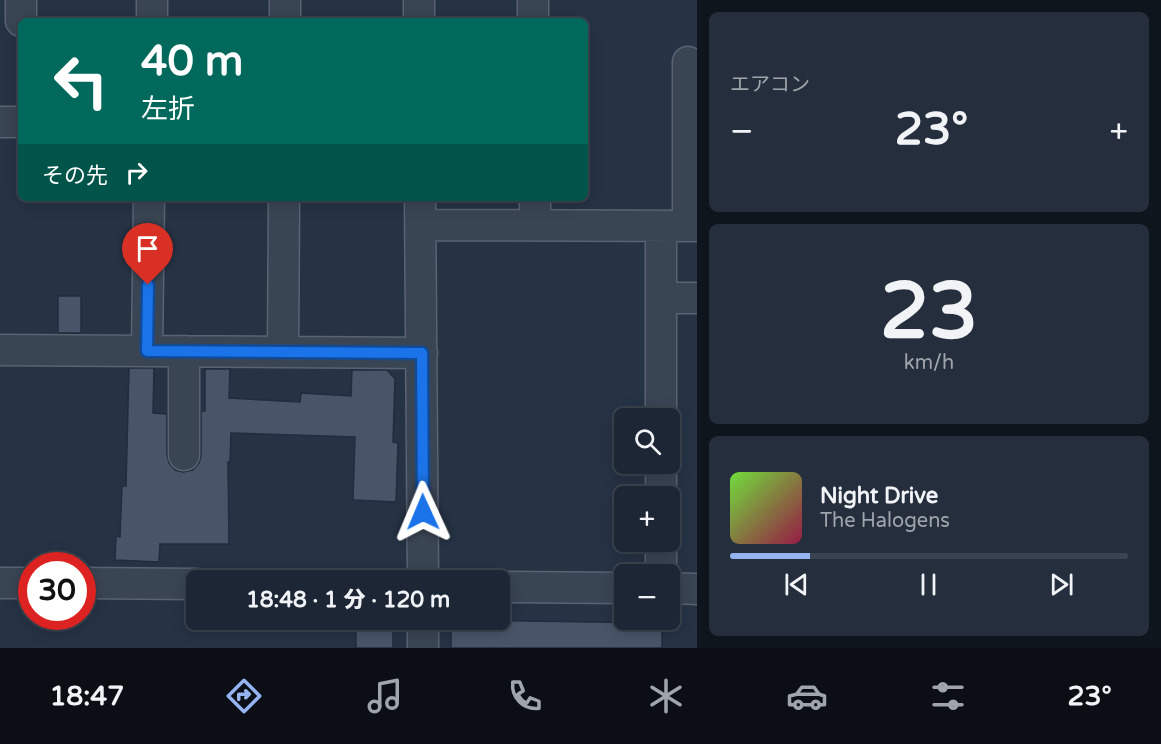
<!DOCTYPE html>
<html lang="ja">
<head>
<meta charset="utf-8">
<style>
  :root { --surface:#1c2634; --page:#252e3c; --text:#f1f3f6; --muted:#a0a5ac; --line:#3a434f; --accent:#95b2f1 }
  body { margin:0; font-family:"Varela Round","Noto Sans JP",sans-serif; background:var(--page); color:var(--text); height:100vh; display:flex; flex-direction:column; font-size:22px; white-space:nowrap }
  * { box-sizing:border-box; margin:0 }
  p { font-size:20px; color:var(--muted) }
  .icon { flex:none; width:33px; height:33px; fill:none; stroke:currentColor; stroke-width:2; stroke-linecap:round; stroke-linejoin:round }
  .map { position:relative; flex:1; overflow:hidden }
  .drawer { display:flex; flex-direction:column; gap:12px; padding:12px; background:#0f151d; width:464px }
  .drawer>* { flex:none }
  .hud { position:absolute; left:18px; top:18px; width:570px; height:183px; border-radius:9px; box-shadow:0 3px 15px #0003,0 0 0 2px var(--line); background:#00695c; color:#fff; overflow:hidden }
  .controls { position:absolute; left:614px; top:408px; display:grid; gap:12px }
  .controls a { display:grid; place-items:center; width:66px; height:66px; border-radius:9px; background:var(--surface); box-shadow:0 3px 15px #0003,0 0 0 2px var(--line); font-size:30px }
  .speed { position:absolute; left:18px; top:552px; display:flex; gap:12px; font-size:30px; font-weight:700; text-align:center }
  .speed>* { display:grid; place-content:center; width:78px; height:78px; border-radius:50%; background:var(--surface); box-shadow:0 3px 15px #0003,0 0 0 2px var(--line); line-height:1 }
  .speed .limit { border:9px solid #d22; background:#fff; color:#111 }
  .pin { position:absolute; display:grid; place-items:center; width:51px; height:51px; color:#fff; margin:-62px -26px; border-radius:50% 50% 50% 0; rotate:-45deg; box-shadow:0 0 6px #0007 }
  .pin .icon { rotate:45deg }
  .me { position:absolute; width:66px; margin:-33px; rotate:359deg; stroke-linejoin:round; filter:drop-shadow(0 0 4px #0008) }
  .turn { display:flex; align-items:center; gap:21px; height:126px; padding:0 24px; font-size:27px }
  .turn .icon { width:78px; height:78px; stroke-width:2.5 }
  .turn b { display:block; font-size:42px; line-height:51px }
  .then { display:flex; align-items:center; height:57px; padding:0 24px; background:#0003; gap:12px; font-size:22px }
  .big { font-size:45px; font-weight:800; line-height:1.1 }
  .drawer .card { flex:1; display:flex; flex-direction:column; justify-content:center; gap:9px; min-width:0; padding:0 21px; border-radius:9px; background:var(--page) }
  .drawer .dial { align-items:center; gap:0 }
  .dial b { font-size:78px; line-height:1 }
  .song { display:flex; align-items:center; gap:18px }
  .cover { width:72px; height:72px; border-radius:9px; background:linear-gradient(135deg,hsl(100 70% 55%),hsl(340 70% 35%)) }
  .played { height:6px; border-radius:3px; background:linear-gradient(90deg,var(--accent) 20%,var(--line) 20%) }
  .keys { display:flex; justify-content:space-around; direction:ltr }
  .heat { display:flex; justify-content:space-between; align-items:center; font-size:33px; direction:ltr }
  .trip { position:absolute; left:186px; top:570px; width:324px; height:60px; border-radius:9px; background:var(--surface); box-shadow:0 3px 15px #0003,0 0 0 2px var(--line); font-weight:800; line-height:60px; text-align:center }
  .tabs { display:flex; height:96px; justify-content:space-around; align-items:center; background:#0b0f15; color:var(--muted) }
  .tabs .icon { width:42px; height:42px }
  .tabs .current { color:var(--accent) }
  .tabs b { font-size:27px; color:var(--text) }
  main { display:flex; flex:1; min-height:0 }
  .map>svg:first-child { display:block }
</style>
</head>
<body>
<main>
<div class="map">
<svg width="698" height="648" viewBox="0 0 698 648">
  <rect width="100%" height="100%" fill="#263345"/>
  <!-- building -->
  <path fill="#485569" stroke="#212c3c" stroke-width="1.5" d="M58 296H81V333H58Z
    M129 368H154L153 413 167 414V455L169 463 175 470 183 472 193 470 199 463 201 456V411H205V369H230L229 398 300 402 301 393 351 396 352 370H387L395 379 393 442 398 443 396 502 353 500 355 437 231 433 230 462H228L229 544H160L159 562 115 560 116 536 120 537 122 486H126Z
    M356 620H393V648H356Z
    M451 620 662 623V648H451Z"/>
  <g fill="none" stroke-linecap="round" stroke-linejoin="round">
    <!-- minor casing -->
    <g stroke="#596372" stroke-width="33">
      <path id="minor" d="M21 0V21
        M533 0V21
        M152 21V0
        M285 21V0
        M419 21V0
        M688 62V226
        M0 122H21
        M420 198 423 580
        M535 198V225
        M421 225 698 226
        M661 226V418
        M661 298H698
        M0 350 422 353
        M147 351 149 198
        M283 352 284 198
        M184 455V351
        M661 464V496
        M661 542V574
        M0 583H32
        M82 583 196 584
        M500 587 624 588
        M669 588 698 589
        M423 648V620"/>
    </g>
    <!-- minor -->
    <use href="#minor" stroke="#3a4554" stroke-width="30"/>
  </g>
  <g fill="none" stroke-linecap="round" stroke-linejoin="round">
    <!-- route casing -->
    <g stroke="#114b97" stroke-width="15">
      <path id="route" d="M148 285 147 351 422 353 423 512"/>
    </g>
    <!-- route -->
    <use href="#route" stroke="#1a73e8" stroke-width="10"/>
  </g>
</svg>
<div class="controls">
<a><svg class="icon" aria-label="search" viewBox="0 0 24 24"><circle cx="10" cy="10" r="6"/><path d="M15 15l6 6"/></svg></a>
<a>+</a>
<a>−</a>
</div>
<div class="speed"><div class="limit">30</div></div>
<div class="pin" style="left:148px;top:285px;background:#d93025"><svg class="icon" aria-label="arrive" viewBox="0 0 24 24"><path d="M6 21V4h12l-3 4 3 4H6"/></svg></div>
<svg class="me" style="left:423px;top:512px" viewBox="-20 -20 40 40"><path d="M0-17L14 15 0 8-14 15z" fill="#1a73e8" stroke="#fff" stroke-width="4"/></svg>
<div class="trip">18:48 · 1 分 · 120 m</div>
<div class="hud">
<div class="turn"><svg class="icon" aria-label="left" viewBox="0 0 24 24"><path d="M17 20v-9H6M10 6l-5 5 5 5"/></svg><div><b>40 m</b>左折</div></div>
<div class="then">その先<svg class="icon" aria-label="right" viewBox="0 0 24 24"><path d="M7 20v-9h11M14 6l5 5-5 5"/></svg></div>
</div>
</div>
<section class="drawer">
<div class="card"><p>エアコン</p>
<div class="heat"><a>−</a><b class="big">23°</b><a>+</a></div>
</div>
<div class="card dial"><b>23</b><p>km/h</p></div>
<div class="card">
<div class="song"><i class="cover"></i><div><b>Night Drive</b><p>The Halogens</p></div></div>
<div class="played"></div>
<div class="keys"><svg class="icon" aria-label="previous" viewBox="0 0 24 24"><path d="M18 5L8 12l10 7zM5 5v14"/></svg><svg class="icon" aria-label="pause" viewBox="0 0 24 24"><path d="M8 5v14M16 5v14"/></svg><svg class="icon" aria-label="next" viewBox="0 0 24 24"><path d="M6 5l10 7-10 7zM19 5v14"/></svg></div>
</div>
</section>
</main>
<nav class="tabs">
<b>18:47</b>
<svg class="icon current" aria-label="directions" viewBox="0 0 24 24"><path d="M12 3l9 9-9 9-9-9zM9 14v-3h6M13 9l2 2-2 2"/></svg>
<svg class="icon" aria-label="music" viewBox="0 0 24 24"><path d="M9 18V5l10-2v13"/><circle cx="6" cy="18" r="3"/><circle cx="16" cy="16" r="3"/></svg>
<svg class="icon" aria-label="phone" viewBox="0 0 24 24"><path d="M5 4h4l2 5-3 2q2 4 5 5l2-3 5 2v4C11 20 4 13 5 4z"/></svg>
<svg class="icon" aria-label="climate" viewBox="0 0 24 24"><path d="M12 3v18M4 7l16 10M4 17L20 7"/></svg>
<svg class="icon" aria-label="car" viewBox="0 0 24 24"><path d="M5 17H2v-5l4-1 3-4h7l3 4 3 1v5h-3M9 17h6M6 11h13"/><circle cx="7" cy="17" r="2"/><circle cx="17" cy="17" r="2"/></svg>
<svg class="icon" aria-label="filters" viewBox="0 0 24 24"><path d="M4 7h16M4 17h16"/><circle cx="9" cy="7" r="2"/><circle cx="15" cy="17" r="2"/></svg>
<b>23°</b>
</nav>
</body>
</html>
